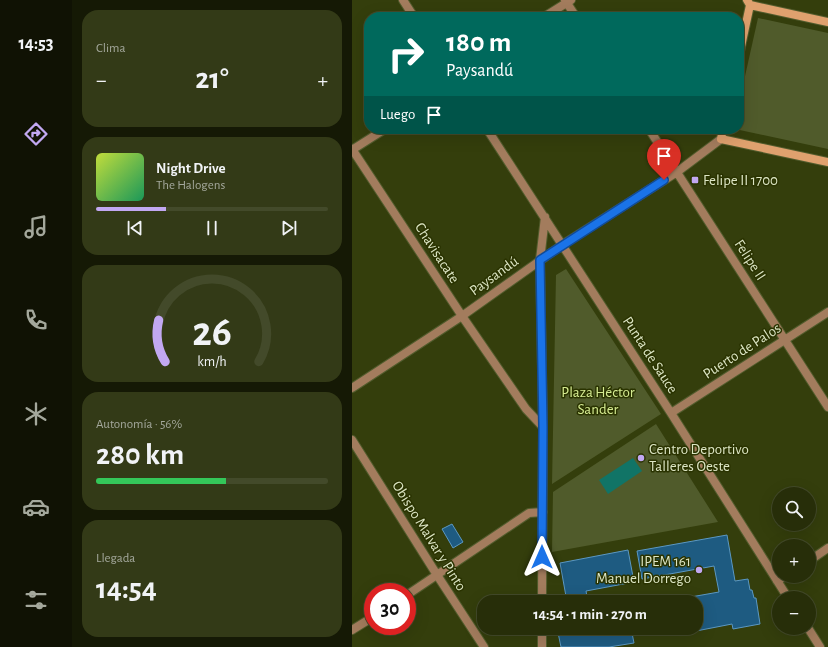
<!DOCTYPE html>
<html lang="es">
<head>
<meta charset="utf-8">
<style>
  :root { --surface:#272e09; --page:#333a17; --text:#f1f3f6; --muted:#a4a89c; --line:#434a2a; --accent:#c2a8f2 }
  body { margin:0; font-family:"Alegreya Sans",sans-serif; background:var(--page); color:var(--text); height:100vh; display:flex; flex-direction:column; font-size:15px; white-space:nowrap }
  * { box-sizing:border-box; margin:0 }
  p { font-size:13px; color:var(--muted) }
  .icon { flex:none; width:22px; height:22px; fill:none; stroke:currentColor; stroke-width:2; stroke-linecap:round; stroke-linejoin:round }
  .map { position:relative; flex:1; overflow:hidden }
  .panel { display:flex; flex-direction:column; gap:10px; padding:10px; background:#151905; width:280px }
  .panel>* { flex:none }
  .banner { position:absolute; left:12px; top:12px; width:380px; height:122px; border-radius:16px; box-shadow:0 4px 16px #0002,0 0 0 1px var(--line); background:#00695c; color:#fff; overflow:hidden }
  .fabs { position:absolute; left:420px; top:487px; display:grid; gap:8px }
  .fabs a { display:grid; place-items:center; width:44px; height:44px; border-radius:50%; background:var(--surface); box-shadow:0 4px 16px #0002,0 0 0 1px var(--line); font-size:20px }
  .speed { position:absolute; left:12px; top:583px; display:flex; gap:8px; font-size:20px; font-weight:700; text-align:center }
  .speed>* { display:grid; place-content:center; width:52px; height:52px; border-radius:50%; background:var(--surface); box-shadow:0 4px 16px #0002,0 0 0 1px var(--line); line-height:1 }
  .speed .limit { border:6px solid #d22; background:#fff; color:#111 }
  .pin { position:absolute; display:grid; place-items:center; width:34px; height:34px; color:#fff; margin:-41px -17px; border-radius:50% 50% 50% 0; rotate:-45deg; box-shadow:0 0 4px #0007 }
  .pin .icon { rotate:45deg }
  .me { position:absolute; width:44px; margin:-22px; rotate:0deg; stroke-linejoin:round; filter:drop-shadow(0 0 3px #0008) }
  .turn { display:flex; align-items:center; gap:14px; height:84px; padding:0 16px; font-size:18px }
  .turn .icon { width:52px; height:52px; stroke-width:2.5 }
  .turn b { display:block; font-size:28px; line-height:34px }
  .then { display:flex; align-items:center; height:38px; padding:0 16px; background:#0003; gap:8px; font-size:15px }
  .big { font-size:30px; font-weight:600; line-height:1.1 }
  .panel .widget { flex:1; display:flex; flex-direction:column; justify-content:center; gap:6px; min-width:0; padding:0 14px; border-radius:16px; background:var(--page) }
  .panel .dial { align-items:center; gap:0 }
  .dial svg { height:104px; overflow:visible; fill:none; stroke:var(--line); stroke-width:7; stroke-linecap:round; text-anchor:middle }
  .dial text { fill:var(--text); stroke:none }
  .song { display:flex; align-items:center; gap:12px }
  .cover { width:48px; height:48px; border-radius:6px; background:linear-gradient(135deg,hsl(70 70% 55%),hsl(150 70% 35%)) }
  .played { height:4px; border-radius:2px; background:linear-gradient(90deg,var(--accent) 30%,var(--line) 30%) }
  .keys { display:flex; justify-content:space-around; direction:ltr }
  .heat { display:flex; justify-content:space-between; align-items:center; font-size:22px; direction:ltr }
  .charge { height:6px; border-radius:3px; background:linear-gradient(90deg,#34c759 56%,var(--line) 0) }
  .trip { position:absolute; left:125px; top:595px; width:226px; height:40px; border-radius:16px; background:var(--surface); box-shadow:0 4px 16px #0002,0 0 0 1px var(--line); font-weight:600; line-height:40px; text-align:center }
  main { display:flex; flex:1; min-height:0 }
  .tab-bar { display:flex; flex-direction:column; width:72px; justify-content:space-around; align-items:center; background:#101204; color:var(--muted) }
  .tab-bar .icon { width:28px; height:28px }
  .tab-bar .current { color:var(--accent) }
  .tab-bar b { font-size:18px; color:var(--text) }
  .map>svg:first-child { display:block }
</style>
</head>
<body>
<main>
<nav class="tab-bar">
<b>14:53</b>
<svg class="icon current" aria-label="directions" viewBox="0 0 24 24"><path d="M12 3l9 9-9 9-9-9zM9 14v-3h6M13 9l2 2-2 2"/></svg>
<svg class="icon" aria-label="music" viewBox="0 0 24 24"><path d="M9 18V5l10-2v13"/><circle cx="6" cy="18" r="3"/><circle cx="16" cy="16" r="3"/></svg>
<svg class="icon" aria-label="phone" viewBox="0 0 24 24"><path d="M5 4h4l2 5-3 2q2 4 5 5l2-3 5 2v4C11 20 4 13 5 4z"/></svg>
<svg class="icon" aria-label="climate" viewBox="0 0 24 24"><path d="M12 3v18M4 7l16 10M4 17L20 7"/></svg>
<svg class="icon" aria-label="car" viewBox="0 0 24 24"><path d="M5 17H2v-5l4-1 3-4h7l3 4 3 1v5h-3M9 17h6M6 11h13"/><circle cx="7" cy="17" r="2"/><circle cx="17" cy="17" r="2"/></svg>
<svg class="icon" aria-label="filters" viewBox="0 0 24 24"><path d="M4 7h16M4 17h16"/><circle cx="9" cy="7" r="2"/><circle cx="15" cy="17" r="2"/></svg>
</nav>
<section class="panel">
<div class="widget"><p>Clima</p>
<div class="heat"><a>−</a><b class="big">21°</b><a>+</a></div>
</div>
<div class="widget">
<div class="song"><i class="cover"></i><div><b>Night Drive</b><p>The Halogens</p></div></div>
<div class="played"></div>
<div class="keys"><svg class="icon" aria-label="previous" viewBox="0 0 24 24"><path d="M18 5L8 12l10 7zM5 5v14"/></svg><svg class="icon" aria-label="pause" viewBox="0 0 24 24"><path d="M8 5v14M16 5v14"/></svg><svg class="icon" aria-label="next" viewBox="0 0 24 24"><path d="M6 5l10 7-10 7zM19 5v14"/></svg></div>
</div>
<div class="widget dial"><svg viewBox="0 0 100 80">
<path d="M14 69A42 42 0 1 1 86 69"/>
<path d="M14 69A42 42 0 0 1 9 37" stroke="#c2a8f2"/>
<text x="50" y="56" font-size="32" font-weight="700">26</text>
<text x="50" y="72" font-size="11">km/h</text>
</svg></div>
<div class="widget"><p>Autonomía · 56%</p><b class="big">280 km</b><div class="charge"></div></div>
<div class="widget"><p>Llegada</p><b class="big">14:54</b></div>
</section>
<div class="map">
<svg width="476" height="647" viewBox="0 0 476 647">
  <rect width="100%" height="100%" fill="#343e0c"/>
  <!-- green -->
  <path fill="#505b2b" d="M406 18 476 33V149L383 129H387V103Z
    M214 269 309 414 200 484 204 275Z
    M304 424 366 522 200 552 201 492Z"/>
  <!-- water -->
  <path fill="#117466" d="M281 458 290 471 256 494 247 480Z"/>
  <!-- building -->
  <path fill="#1e5b81" stroke="#5b98c3" d="M100 524 111 542 101 548 90 529Z
    M375 535 383 581 396 579 398 590H400L402 598H404L408 624 381 629 380 624 339 632 338 628H344V602H333V598L367 592 362 566 290 579 285 551Z
    M276 550 282 582 234 591 236 602H215L208 563Z
    M205 628H279L282 643 257 647H209Z"/>
  <g fill="none" stroke-linecap="round" stroke-linejoin="round">
    <!-- street casing -->
    <g stroke="#525c2d" stroke-width="10">
      <path id="street" d="M51 0 62 17
        M213 0 224 17
        M192 17 219 0
        M135 129 319 413 436 598
        M297 129 476 407
        M0 149 110 316 174 409 191 427
        M0 150 33 129
        M0 388 110 316 210 245 325 172 369 139
        M319 413 476 312
        M0 440 85 575 132 647
        M457 561 476 548
        M425 581 433 576
        M55 595 177 513 191 512
        M190 602 191 427 188 260 193 217
        M456 628 468 647
        M0 630 21 617
        M190 647V628"/>
    </g>
    <!-- secondary casing -->
    <g stroke="#525c2d" stroke-width="10">
      <path id="secondary" d="M398 5 476 22
        M387 56 398 5 395 0
        M371 129 369 139 476 162"/>
    </g>
    <!-- street -->
    <use href="#street" stroke="#a37c5d" stroke-width="8"/>
    <!-- secondary -->
    <use href="#secondary" stroke="#dfa16e" stroke-width="8"/>
  </g>
  <g fill="none" stroke-linecap="round" stroke-linejoin="round">
    <!-- route casing -->
    <g stroke="#114b97" stroke-width="10">
      <path id="route" d="M190 557 191 427 188 260 312 180"/>
    </g>
    <!-- route -->
    <use href="#route" stroke="#1a73e8" stroke-width="7"/>
  </g>
  <!-- markers -->
  <g fill="#c2a8f2" stroke="#2a3300" stroke-width="1.5">
    <rect x="339" y="176" width="8" height="8" rx="2"/>
    <circle cx="289" cy="458" r="4"/>
    <circle cx="347" cy="570" r="4"/>
  </g>
  <g text-anchor="middle" dominant-baseline="central" stroke-width="3" stroke-linejoin="round" paint-order="stroke">
    <!-- poi labels -->
    <g font-size="15" fill="#dde6c5" stroke="#2a3300" text-anchor="start">
      <text x="351" y="180">Felipe II 1700</text>
      <text x="297" y="449">Centro Deportivo<tspan x="297" dy="17">Talleres Oeste</tspan></text>
      <text x="339" y="561" text-anchor="end">IPEM 161<tspan x="339" dy="17">Manuel Dorrego</tspan></text>
    </g>
    <!-- street labels -->
    <g font-size="15" fill="#dde6c5" stroke="#2a3300">
      <text transform="translate(85 253) rotate(57)">Chavisacate</text>
      <text transform="translate(398 260) rotate(57)">Felipe II</text>
      <text transform="translate(142 276) rotate(-36)">Paysandú</text>
      <text transform="translate(390 351) rotate(-33)">Puerto de Palos</text>
      <text transform="translate(298 355) rotate(57)">Punta de Sauce</text>
      <text transform="translate(77 536) rotate(58)">Obispo Malvar y Pinto</text>
    </g>
    <!-- park labels -->
    <g font-size="15" fill="#d6ec92" stroke="#2a3300">
      <text x="246" y="392">Plaza Héctor<tspan x="246" dy="17">Sander</tspan></text>
    </g>
  </g>
</svg>
<div class="fabs">
<a><svg class="icon" aria-label="search" viewBox="0 0 24 24"><circle cx="10" cy="10" r="6"/><path d="M15 15l6 6"/></svg></a>
<a>+</a>
<a>−</a>
</div>
<div class="speed"><div class="limit">30</div></div>
<div class="pin" style="left:312px;top:180px;background:#d93025"><svg class="icon" aria-label="arrive" viewBox="0 0 24 24"><path d="M6 21V4h12l-3 4 3 4H6"/></svg></div>
<svg class="me" style="left:190px;top:557px" viewBox="-20 -20 40 40"><path d="M0-17L14 15 0 8-14 15z" fill="#1a73e8" stroke="#fff" stroke-width="4"/></svg>
<div class="trip">14:54 · 1 min · 270 m</div>
<div class="banner">
<div class="turn"><svg class="icon" aria-label="right" viewBox="0 0 24 24"><path d="M7 20v-9h11M14 6l5 5-5 5"/></svg><div><b>180 m</b>Paysandú</div></div>
<div class="then">Luego<svg class="icon" aria-label="arrive" viewBox="0 0 24 24"><path d="M6 21V4h12l-3 4 3 4H6"/></svg></div>
</div>
</div>
</main>
</body>
</html>
